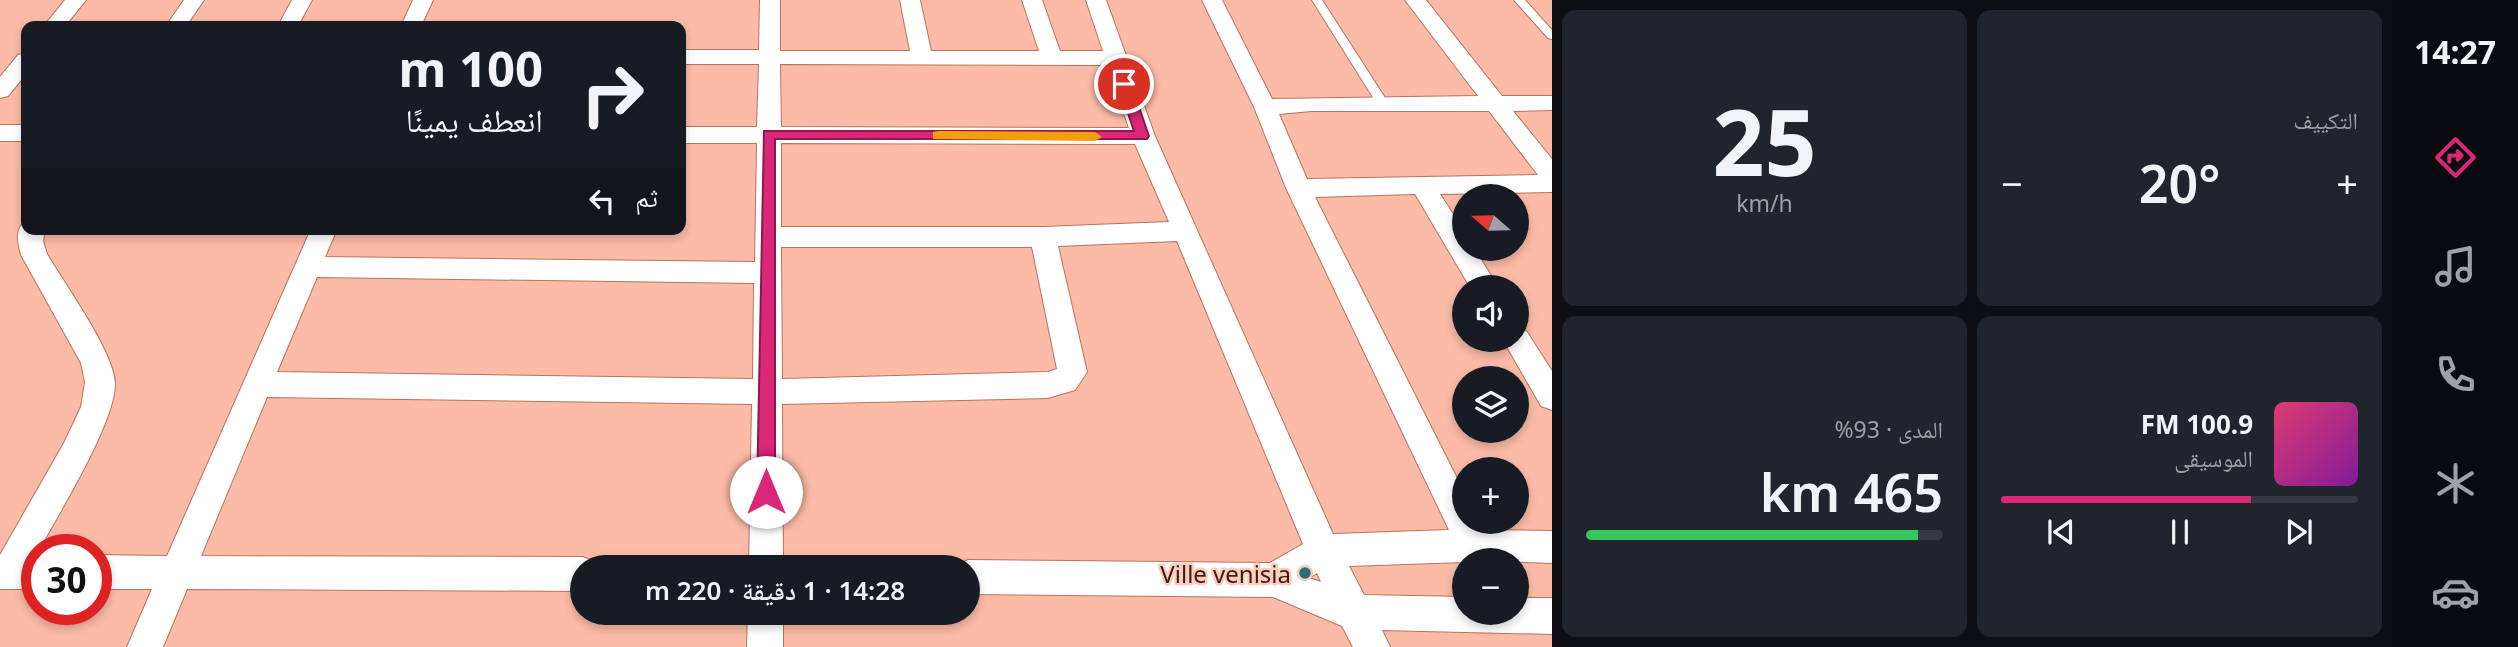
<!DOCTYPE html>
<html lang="ar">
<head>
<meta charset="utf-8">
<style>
  :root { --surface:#171b24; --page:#20242c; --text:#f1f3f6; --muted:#9ea1a6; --line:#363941; --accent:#db2777 }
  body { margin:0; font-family:"Noto Sans","Noto Naskh Arabic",sans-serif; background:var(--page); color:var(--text); direction:rtl; height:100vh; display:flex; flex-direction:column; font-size:26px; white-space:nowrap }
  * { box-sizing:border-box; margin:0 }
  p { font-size:23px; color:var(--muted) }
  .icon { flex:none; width:38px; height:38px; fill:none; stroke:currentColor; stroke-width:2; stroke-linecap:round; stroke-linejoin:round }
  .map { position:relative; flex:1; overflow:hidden; direction:ltr }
  .drawer { display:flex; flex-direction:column; gap:10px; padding:10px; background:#0d0f14; width:840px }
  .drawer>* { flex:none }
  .hud { position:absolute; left:21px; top:21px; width:665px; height:214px; border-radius:14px; box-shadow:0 4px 10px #0003; direction:rtl; background:#171b24; color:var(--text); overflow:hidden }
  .needle { width:46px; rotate:290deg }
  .buttons { position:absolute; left:1452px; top:184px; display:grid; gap:14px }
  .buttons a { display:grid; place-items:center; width:77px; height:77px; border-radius:50%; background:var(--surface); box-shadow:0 4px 10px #0003; font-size:35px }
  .speed { position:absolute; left:21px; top:534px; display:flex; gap:14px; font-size:35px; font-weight:700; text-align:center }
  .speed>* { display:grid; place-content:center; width:91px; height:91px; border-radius:50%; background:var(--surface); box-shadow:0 4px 10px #0003; line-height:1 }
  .speed .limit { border:10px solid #d22; background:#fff; color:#111 }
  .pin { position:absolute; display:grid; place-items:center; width:60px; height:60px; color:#fff; margin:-30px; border:4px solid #fff; border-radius:50%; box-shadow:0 2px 7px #0007 }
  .me { position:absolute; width:77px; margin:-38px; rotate:0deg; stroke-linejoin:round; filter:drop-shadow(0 0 5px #0008) }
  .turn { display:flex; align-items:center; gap:24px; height:147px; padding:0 28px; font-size:32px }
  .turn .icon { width:91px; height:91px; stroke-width:2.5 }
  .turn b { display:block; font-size:49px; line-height:60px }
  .then { display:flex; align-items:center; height:66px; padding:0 28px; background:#0003; gap:14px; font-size:26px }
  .big { font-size:52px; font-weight:600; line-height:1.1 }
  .drawer .card { flex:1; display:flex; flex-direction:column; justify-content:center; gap:10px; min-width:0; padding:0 24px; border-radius:14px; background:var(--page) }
  .drawer .dial { align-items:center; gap:0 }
  .dial b { font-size:91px; line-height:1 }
  .song { display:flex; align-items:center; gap:21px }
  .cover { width:84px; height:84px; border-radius:10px; background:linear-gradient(135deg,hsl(340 70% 55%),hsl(290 70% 35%)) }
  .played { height:7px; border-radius:4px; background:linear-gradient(90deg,var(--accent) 70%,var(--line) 70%) }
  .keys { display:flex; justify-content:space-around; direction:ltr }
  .heat { display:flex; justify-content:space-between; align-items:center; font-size:38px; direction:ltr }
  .charge { height:10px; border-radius:5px; background:linear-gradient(90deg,#34c759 93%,var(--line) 0) }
  .drawer .tiles { flex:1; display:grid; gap:10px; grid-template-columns:repeat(2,1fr) }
  .trip { position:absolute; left:570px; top:555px; width:410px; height:70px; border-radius:35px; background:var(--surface); box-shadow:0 4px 10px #0003; font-weight:600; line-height:70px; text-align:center; direction:rtl }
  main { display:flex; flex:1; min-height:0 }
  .dock { display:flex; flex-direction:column; width:126px; justify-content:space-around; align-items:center; background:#090b0e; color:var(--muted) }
  .dock .icon { width:49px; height:49px }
  .dock .current { color:var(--accent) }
  .dock b { font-size:32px; color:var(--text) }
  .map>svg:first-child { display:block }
</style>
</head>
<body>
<main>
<nav class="dock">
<b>14:27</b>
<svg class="icon current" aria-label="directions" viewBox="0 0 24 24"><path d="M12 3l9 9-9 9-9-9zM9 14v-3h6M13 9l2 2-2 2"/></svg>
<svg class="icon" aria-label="music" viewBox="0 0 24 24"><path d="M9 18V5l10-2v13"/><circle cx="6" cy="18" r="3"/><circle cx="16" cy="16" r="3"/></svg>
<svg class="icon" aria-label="phone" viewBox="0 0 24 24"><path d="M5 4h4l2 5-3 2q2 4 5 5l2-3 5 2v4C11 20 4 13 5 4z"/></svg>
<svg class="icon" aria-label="climate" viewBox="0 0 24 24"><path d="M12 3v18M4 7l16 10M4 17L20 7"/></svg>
<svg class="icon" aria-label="car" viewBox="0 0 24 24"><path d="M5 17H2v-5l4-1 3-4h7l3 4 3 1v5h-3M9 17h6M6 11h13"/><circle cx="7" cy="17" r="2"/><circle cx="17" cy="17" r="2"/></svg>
</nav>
<section class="drawer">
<div class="tiles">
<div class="card"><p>التكييف</p>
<div class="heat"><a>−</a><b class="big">20°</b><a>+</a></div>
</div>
<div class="card dial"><b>25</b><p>km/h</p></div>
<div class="card">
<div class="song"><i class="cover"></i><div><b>100.9 FM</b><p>الموسيقى</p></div></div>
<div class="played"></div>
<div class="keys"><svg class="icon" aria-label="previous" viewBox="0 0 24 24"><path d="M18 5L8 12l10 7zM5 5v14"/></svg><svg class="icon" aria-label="pause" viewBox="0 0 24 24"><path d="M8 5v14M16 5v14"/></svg><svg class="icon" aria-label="next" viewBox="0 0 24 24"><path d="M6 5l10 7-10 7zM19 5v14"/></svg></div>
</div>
<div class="card"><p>المدى · 93%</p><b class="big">465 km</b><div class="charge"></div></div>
</div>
</section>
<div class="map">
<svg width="1552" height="647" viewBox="0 0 1552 647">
  <rect width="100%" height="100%" fill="#fbbba7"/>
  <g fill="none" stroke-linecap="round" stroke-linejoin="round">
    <!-- service casing -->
    <g stroke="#bb715c" stroke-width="2">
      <path id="service" d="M1312 0H1322L1389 104 1387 107H1379Z
        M1514 0H1525L1552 30V39L1548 38Z"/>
    </g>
    <!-- minor casing -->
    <g stroke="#bb715c" stroke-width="2">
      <path id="minor" d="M65 0H86L65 26H44Z
        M184 0H204L186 26H166Z
        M292 0H312L298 26H278Z
        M413 0H433L421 26H401Z
        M760 0H780V51H910L900 0H920L931 51H1039L1022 0H1042L1060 51H1103L1086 0H1106L1155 136 1333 534 1449 530 1286 188 1254 107 1202 0H1222L1272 99 1478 96 1405 0H1426L1502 96H1552V110L1513 111 1552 159V192L1440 194 1465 233V248H1474L1498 287H1470L1415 194 1315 197 1465 494V522H1479L1483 530 1552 531V563L1465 560V562L1349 566 1364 595 1465 597V612H1517V598H1552V634L1382 630 1390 647H1353L1342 626 1273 597 968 594V567H955L968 560 1270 563 1303 544 1177 241 1058 246 1087 372 1075 390 1048 398 782 404 783 567H749L752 404 267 397 201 556 583 557 595 562 597 567H583V591L187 589 163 647H127L152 589H96V555L167 556 311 229H337L325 257 755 262 757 143H681V127H757L759 64H681V50H759ZM780 64 1107 65 1129 128 781 127ZM1311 111H1489L1538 175 1307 179 1279 114ZM781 143 1135 144 1169 222 1043 227H781ZM781 247H1032L1057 369 1048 372 782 379ZM317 277 754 283 753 379 277 372ZM1317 573 1321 582 1309 578Z
        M26 53V74L8 96 0 98V77L18 55Z
        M0 125H26V141H0Z
        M26 221V229H45L43 241 47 254C64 283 114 352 115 383 116 421 59 513 39 550H37V589H0V555L64 443 81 407 85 382 81 363 21 255C18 243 14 229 26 221Z
        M1517 328 1527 332 1552 371V410L1541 406 1503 340H1517Z
        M748 612H783V647H747Z"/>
    </g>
    <!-- service -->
    <use href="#service" fill="#fff" fill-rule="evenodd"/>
    <!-- minor -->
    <use href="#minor" fill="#fff" fill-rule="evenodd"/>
  </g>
  <!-- route -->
  <path fill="#db2777" stroke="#8e194d" stroke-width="2" d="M1124 80 1131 84 1149 136 1147 139H775V492L773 498 766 500 760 498 757 492 764 131H1134L1118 84Z"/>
  <!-- slow -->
  <path fill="#f59e0b" d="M938 131 1095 132 1102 137 1095 141 933 139V132Z"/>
  <!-- markers -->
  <circle fill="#296d7e" stroke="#feccbd" stroke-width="2.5" cx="1305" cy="573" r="7"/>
  <g text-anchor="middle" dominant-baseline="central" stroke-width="5" stroke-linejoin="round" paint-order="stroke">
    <!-- near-poi labels -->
    <g font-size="24" fill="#3b1d14" stroke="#feccbd" text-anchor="end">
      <text x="1291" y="573">Ville venisia</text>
    </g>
  </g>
</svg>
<div class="buttons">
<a><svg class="needle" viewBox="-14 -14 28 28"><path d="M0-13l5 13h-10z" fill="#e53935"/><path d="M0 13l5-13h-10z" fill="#9ea1a6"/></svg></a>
<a><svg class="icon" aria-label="sound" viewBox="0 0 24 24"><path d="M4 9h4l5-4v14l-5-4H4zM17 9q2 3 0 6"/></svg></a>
<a><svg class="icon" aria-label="layers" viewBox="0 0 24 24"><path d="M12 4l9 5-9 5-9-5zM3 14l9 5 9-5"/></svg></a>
<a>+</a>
<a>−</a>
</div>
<div class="speed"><div class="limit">30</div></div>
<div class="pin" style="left:1124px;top:84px;background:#d93025"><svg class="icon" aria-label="arrive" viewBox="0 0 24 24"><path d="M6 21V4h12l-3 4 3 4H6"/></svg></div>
<svg class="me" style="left:766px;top:492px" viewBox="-20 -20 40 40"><circle r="19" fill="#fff"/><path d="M0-13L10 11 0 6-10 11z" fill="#db2777"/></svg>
<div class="trip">14:28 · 1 دقيقة · 220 m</div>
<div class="hud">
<div class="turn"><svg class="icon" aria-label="right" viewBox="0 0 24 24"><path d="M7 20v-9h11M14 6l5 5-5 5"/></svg><div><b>100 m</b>انعطف يمينًا</div></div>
<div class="then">ثم<svg class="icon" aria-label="left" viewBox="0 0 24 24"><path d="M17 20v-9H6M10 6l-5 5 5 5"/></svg></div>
</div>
</div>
</main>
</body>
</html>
